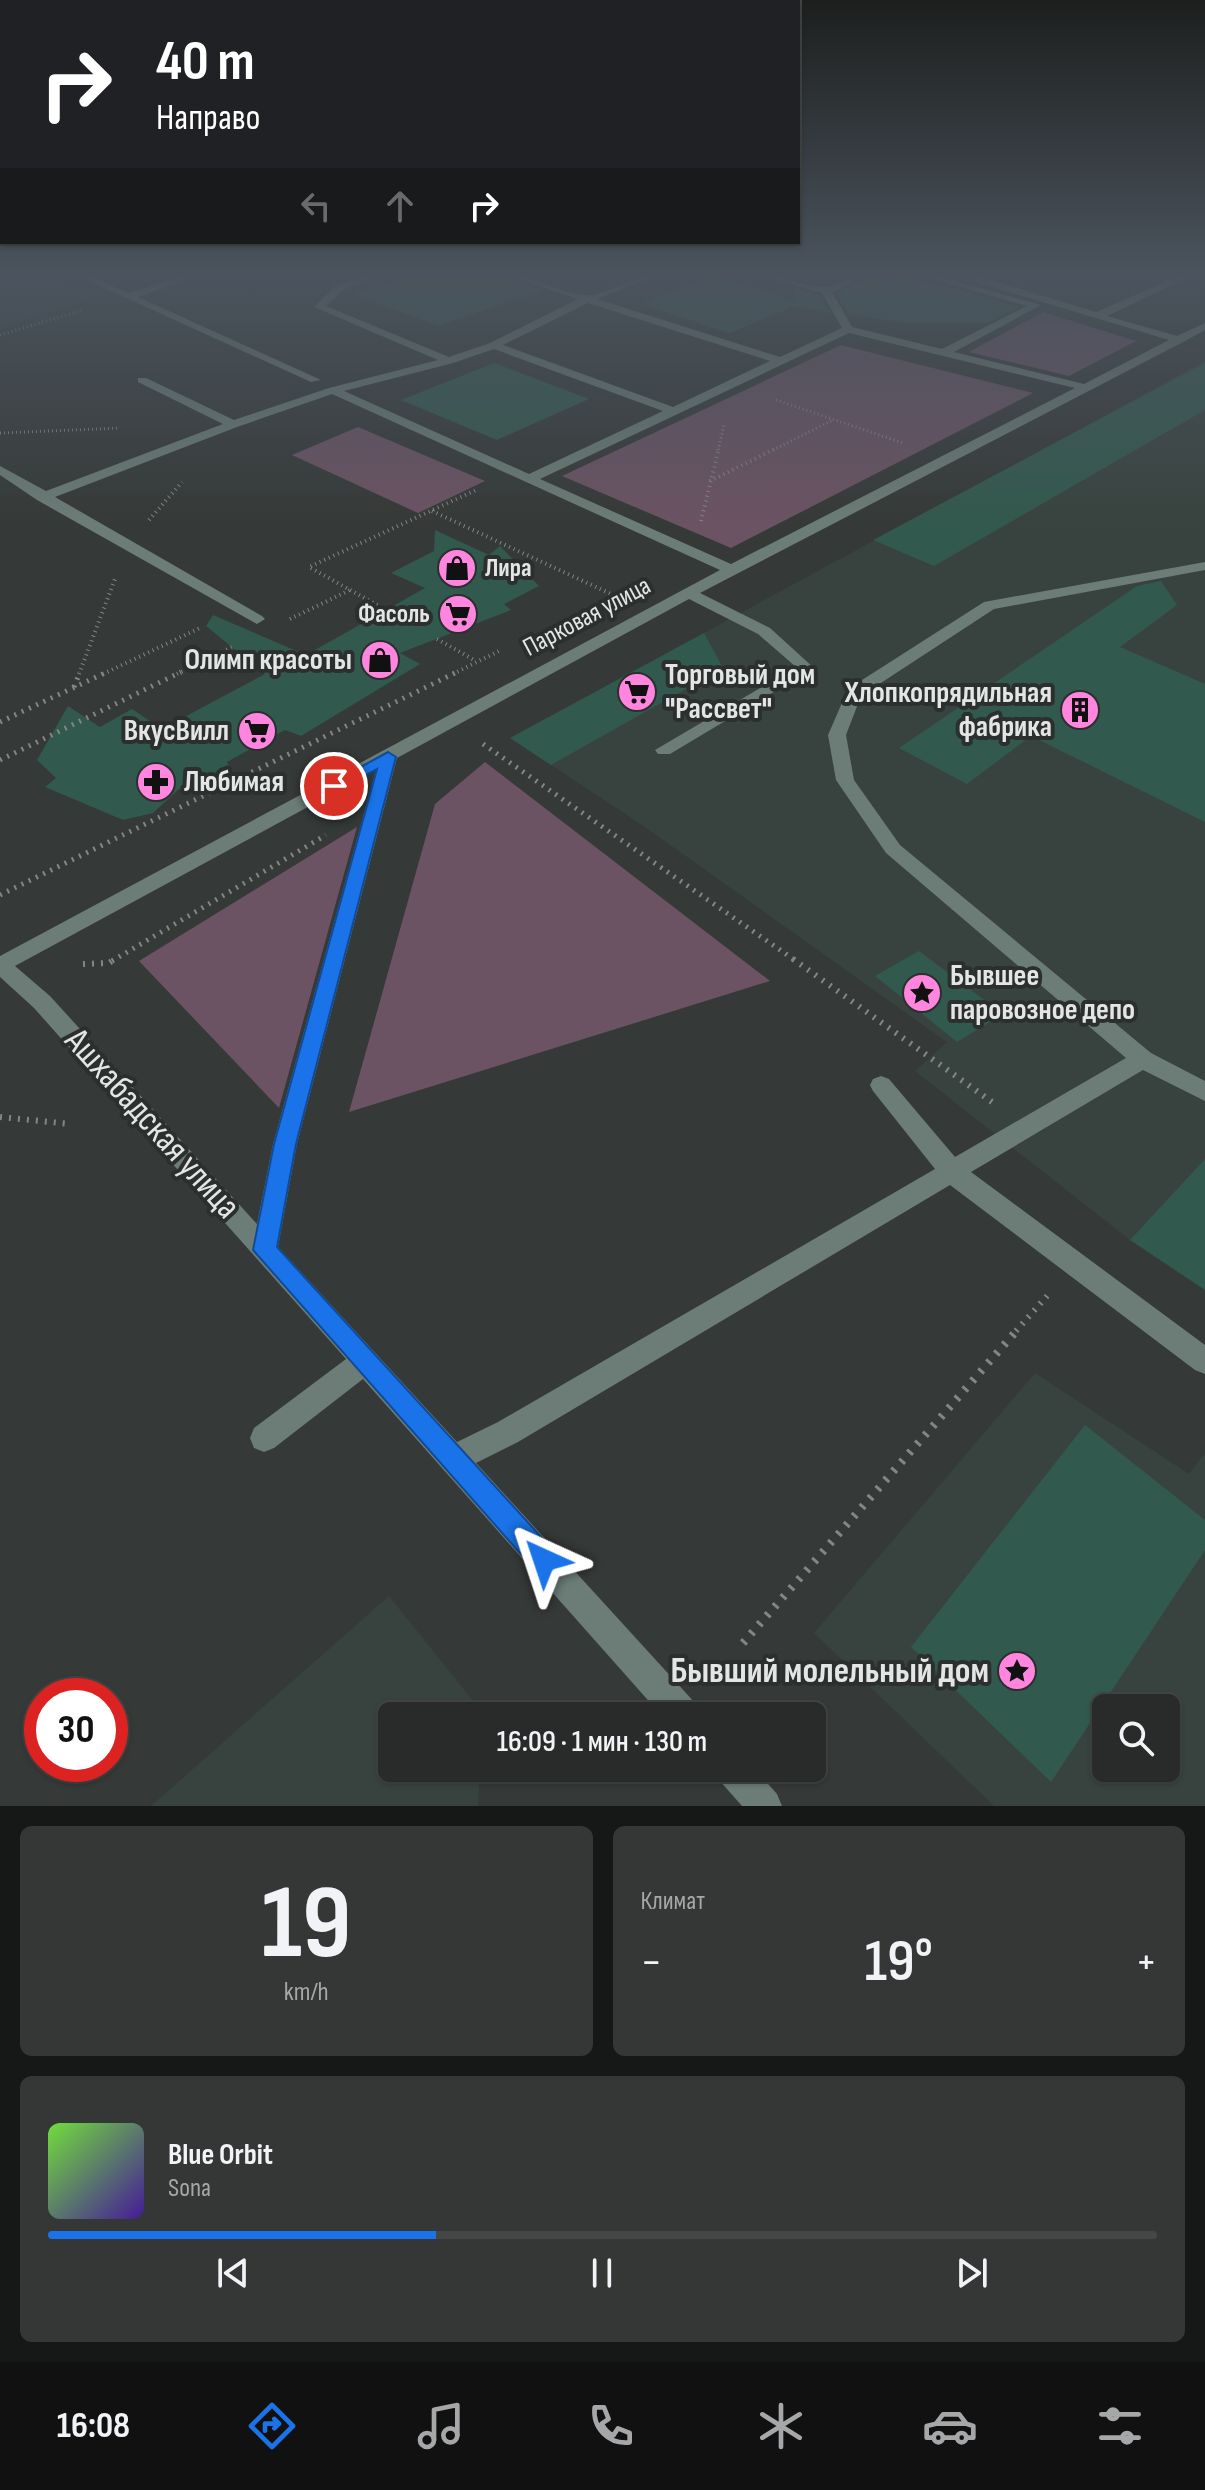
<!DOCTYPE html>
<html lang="ru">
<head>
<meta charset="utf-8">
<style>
  :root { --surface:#282b29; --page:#343735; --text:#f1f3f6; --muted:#a5a7a8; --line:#444746; --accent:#1a73e8 }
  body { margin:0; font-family:"Sofia Sans Condensed",sans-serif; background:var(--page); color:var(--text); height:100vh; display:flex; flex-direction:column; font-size:30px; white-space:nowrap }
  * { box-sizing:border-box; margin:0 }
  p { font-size:26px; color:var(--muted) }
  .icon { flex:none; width:44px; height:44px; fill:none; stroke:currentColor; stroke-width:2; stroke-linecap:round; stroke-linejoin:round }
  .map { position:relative; height:1806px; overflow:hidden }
  .drawer { display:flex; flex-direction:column; gap:20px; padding:20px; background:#161817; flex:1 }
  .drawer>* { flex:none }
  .hud { position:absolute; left:0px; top:0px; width:800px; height:244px; box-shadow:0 2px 6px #0004,0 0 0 2px var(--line); background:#202124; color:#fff; overflow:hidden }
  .buttons { position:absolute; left:1092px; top:1694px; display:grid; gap:16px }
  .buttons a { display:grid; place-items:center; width:88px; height:88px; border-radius:12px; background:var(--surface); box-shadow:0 2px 6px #0004,0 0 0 2px var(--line); font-size:40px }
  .speed { position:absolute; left:24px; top:1678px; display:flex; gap:16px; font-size:40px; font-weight:700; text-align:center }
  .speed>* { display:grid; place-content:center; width:104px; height:104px; border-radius:50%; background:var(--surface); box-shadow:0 2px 6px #0004,0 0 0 2px var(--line); line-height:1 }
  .speed .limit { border:12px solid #d22; background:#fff; color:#111 }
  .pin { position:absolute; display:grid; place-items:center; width:68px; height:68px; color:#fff; margin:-34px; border:4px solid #fff; border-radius:50%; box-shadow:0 2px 8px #0007 }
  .me { position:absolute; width:88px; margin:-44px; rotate:318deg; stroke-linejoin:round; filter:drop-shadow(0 0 6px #0008) }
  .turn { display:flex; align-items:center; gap:28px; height:168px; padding:0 24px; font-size:36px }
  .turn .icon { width:104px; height:104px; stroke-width:2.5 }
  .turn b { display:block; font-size:56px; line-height:68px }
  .lanes { display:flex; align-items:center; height:76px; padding:0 24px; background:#0003; justify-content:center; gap:40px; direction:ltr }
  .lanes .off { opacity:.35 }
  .big { font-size:60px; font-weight:600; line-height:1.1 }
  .drawer .widget { flex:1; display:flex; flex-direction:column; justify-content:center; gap:12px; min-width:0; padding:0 28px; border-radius:12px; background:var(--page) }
  .drawer .dial { align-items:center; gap:0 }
  .dial b { font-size:104px; line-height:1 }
  .song { display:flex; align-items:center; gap:24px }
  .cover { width:96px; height:96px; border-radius:12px; background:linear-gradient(135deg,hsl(100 70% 55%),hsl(260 70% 35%)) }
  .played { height:8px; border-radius:4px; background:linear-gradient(90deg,var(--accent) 35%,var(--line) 35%) }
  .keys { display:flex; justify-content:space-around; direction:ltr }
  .heat { display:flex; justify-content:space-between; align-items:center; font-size:44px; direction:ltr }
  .drawer .tiles { flex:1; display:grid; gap:20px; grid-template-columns:1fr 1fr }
  .widget:last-child { grid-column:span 2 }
  .trip { position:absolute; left:378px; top:1702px; width:448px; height:80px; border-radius:12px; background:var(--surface); box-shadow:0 2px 6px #0004,0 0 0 2px var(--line); font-weight:600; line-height:80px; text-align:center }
  .tab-bar { display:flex; height:128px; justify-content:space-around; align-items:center; background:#101110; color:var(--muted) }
  .tab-bar .icon { width:56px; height:56px }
  .tab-bar .current { color:var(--accent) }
  .tab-bar b { font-size:36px; color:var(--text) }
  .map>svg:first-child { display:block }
</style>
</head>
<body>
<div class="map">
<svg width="1205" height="1806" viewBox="0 0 1205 1806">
  <rect width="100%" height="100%" fill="#353937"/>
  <!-- built -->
  <path fill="#38433f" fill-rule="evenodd" d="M0 275H37L95 299 0 327Z
    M1205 361V1290L1130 1240 915 1071 947 1042 642 825 510 738Z
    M1035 1373 1189 1474 1205 1453V1806H994L814 1633ZM1106 1708H1166V1768H1106Z
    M389 1596 482 1712V1716H392V1768H480L478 1806H151Z"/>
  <!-- green -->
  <path fill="#6b5363" d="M1043 312 1136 341 1069 376 969 352Z
    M841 345 1033 393 731 548 562 476Z
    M358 427 485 481 418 513 292 455Z
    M485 762 770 981 349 1112 435 804Z
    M357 827 279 1108 139 961Z"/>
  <!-- building -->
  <path fill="#32594d" d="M414 275H504L542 290 438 326 353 294Z
    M714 276 794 300V288L820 296 830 313 794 306 729 333 641 304Z
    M900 280 943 285 1019 307 987 323H908L849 315 836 293 859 282Z
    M494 363 589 399 497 440 401 400Z
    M1205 363V410L934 566 873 540Z
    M435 530 489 555 500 546 539 586 504 604 511 610 400 653 420 664 301 736 285 730 227 762 234 775 195 795 179 789 153 813 123 820 45 787 56 778 37 760 68 706 100 727 132 709 162 729 265 674 206 626 213 615 306 655 425 588 391 573 434 551Z
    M1161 581 1177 605 1120 647 1205 684V822L1031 736 967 784 899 748 1137 586Z
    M704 633 723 668 551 765 510 738Z
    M919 951 1003 1014 957 1042 875 976Z
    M1205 1159V1290L1130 1240Z
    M1085 1425 1205 1520V1550L1051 1782 911 1647Z"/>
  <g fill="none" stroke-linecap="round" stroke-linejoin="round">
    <!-- path-far4 -->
    <path stroke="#838685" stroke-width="3" stroke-dasharray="1 3" stroke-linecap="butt" d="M0 335 83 310
      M776 400 903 443
      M0 433 120 428
      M718 450 724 425
      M773 450 833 420"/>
    <!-- path-far3 -->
    <path stroke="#838685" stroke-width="4" stroke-dasharray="1 4" stroke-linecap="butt" d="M710 481 777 448
      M432 511 611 594
      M149 520 182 482
      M701 521 719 448
      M386 610 309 567 476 490
      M290 619 350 590
      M437 639 476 661
      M79 674 115 579
      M103 674 202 627
      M177 674 234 646
      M453 674 499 651"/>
    <!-- path-far2 -->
    <path stroke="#838685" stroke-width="5" stroke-dasharray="2 6" stroke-linecap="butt" d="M74 687 80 672
      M0 722 107 672
      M483 744 796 961
      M0 760 181 672
      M0 895 457 672
      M112 961 326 835"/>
    <!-- path-far1 -->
    <path stroke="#838685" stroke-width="6" stroke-dasharray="2 7" stroke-linecap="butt" d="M793 959 992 1102
      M83 964 109 963 115 959
      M0 1117 70 1124
      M1016 1331 1048 1295"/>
    <!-- path -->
    <path stroke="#838685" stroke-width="8" stroke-dasharray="3 9" stroke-linecap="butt" d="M743 1643 1018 1329"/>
    <!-- minor -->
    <path fill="#6c7c76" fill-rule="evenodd" d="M76 275H88L129 293 187 275H200L138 297 321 380 311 382Z
      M368 275H381L343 290 326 306 449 357 490 343 578 299 507 275C536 275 562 295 586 295 606 296 633 275 658 275L597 299 780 357 842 328 822 293 760 275C782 275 803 288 824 287 838 287 851 275 867 275L832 292 852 327 942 349 1027 306 919 275H934L1041 305 954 352 1084 384 1169 340 976 282V278L994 275 988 279 1096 312 1181 275H1193L1107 316 1177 336 1205 323V330L1183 342 700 593 770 628 814 668 670 754H658L655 750 796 667 758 634 689 599 397 758 297 1144 278 1247 457 1442 498 1422 935 1169 873 1091 870 1085 873 1079 881 1076 889 1079 955 1157 1126 1058 886 853 836 780 828 735 848 689 984 602 1205 562V570L994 609 861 696 846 735 854 780 900 845 1151 1053 1205 1081V1101L1143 1070 971 1172 1205 1345V1374L1195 1370 950 1185 518 1442 476 1463 696 1704 701 1716H662L363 1379 274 1448 264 1452 254 1448 250 1438 254 1428 346 1359 34 1008 0 977V956L720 570 332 394 237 427 55 497 262 616 265 619 257 624 37 500 0 475V466L46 491 223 424 138 382V378H146L234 420 329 388 438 360 314 307 335 286ZM588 303 770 361 673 407 503 345ZM849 333 1075 388 731 564 540 479ZM494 349 663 411 529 474 344 391 453 363ZM376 770 273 1144 257 1224 50 996 15 966Z
      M714 1768H754L777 1794 782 1806H742L719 1780Z"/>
  </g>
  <!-- sky -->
  <linearGradient id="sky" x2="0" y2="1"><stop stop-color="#1d1f1e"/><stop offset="0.52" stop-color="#4b545e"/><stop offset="1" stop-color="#4b545e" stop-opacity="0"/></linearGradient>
  <rect width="1205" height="527" fill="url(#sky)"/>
  <!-- route -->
  <path fill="#1a73e8" stroke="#114b97" stroke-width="2" d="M388 752 396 757 296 1144 277 1247 553 1550 558 1560 553 1569 544 1574 534 1569 253 1250 274 1144 377 769 340 789H328L326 786Z"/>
  <!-- icons -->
  <defs>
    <g id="shop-disc" transform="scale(2)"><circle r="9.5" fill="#ff85de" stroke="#2b2f2d"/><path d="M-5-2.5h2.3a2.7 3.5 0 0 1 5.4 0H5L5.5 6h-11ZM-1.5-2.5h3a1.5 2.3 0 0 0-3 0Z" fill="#111"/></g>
    <g id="supermarket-disc" transform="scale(2)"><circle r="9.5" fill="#ff85de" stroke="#2b2f2d"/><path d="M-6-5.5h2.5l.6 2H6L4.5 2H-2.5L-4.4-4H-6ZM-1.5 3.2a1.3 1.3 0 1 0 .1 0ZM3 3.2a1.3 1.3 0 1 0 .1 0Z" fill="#111"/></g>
    <g id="building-disc" transform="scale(2)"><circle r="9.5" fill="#ff85de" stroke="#2b2f2d"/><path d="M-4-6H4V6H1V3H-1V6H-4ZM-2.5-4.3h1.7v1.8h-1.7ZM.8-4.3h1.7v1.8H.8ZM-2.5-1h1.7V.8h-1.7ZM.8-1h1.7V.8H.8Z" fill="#111"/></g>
    <g id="pharmacy-disc" transform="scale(2)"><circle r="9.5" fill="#ff85de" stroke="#2b2f2d"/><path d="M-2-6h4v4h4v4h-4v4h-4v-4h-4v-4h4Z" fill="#111"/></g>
    <g id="sight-disc" transform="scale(2)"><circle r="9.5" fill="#ff85de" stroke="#2b2f2d"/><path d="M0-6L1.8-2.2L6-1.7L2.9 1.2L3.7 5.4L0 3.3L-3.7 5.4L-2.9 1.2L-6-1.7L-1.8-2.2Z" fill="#111"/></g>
  </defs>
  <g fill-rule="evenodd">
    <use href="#shop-disc" x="457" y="568"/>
    <use href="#supermarket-disc" x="458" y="614"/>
    <use href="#shop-disc" x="380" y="660"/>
    <use href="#supermarket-disc" x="637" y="692"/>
    <use href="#building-disc" x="1080" y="710"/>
    <use href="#supermarket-disc" x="257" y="731"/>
    <use href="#pharmacy-disc" x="156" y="782"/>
    <use href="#sight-disc" x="922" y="993"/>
    <use href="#sight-disc" x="1017" y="1671"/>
  </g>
  <g text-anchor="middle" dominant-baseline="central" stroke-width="8" stroke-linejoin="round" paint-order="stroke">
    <!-- far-poi labels -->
    <g font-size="26" font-weight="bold" fill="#e4e6e5" stroke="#2b2f2d" text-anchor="start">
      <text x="485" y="568">Лира</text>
      <text x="430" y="614" text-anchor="end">Фасоль</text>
    </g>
    <!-- far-street labels -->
    <g font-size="26" fill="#e4e6e5" stroke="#2b2f2d">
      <text transform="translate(587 617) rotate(-28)">Парковая улица</text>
    </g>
    <!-- poi labels -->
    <g font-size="30" font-weight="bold" fill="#e4e6e5" stroke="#2b2f2d" text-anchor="end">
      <text x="352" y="660">Олимп красоты</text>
      <text x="665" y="675" text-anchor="start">Торговый дом<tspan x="665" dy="34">"Рассвет"</tspan></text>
      <text x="1052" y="693">Хлопкопрядильная<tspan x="1052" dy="34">фабрика</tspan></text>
      <text x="229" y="731">ВкусВилл</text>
      <text x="184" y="782" text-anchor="start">Любимая</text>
      <text x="950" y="976" text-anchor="start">Бывшее<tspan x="950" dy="34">паровозное депо</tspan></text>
    </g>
    <!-- near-street labels -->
    <g font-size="36" fill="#e4e6e5" stroke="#2b2f2d">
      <text transform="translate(152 1124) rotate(48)">Ашхабадская улица</text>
    </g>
    <!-- near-poi labels -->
    <g font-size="36" font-weight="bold" fill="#e4e6e5" stroke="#2b2f2d" text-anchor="end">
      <text x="989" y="1671">Бывший молельный дом</text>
    </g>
  </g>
</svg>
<div class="buttons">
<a><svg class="icon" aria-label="search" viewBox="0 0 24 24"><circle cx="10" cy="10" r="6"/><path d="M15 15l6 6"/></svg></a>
</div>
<div class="speed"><div class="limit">30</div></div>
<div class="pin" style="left:334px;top:786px;background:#d93025"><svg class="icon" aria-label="arrive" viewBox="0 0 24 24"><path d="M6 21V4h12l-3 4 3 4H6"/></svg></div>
<svg class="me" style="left:544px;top:1560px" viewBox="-20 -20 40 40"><path d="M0-17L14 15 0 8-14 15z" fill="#1a73e8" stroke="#fff" stroke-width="4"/></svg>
<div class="trip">16:09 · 1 мин · 130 m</div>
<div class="hud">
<div class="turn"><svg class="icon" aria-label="right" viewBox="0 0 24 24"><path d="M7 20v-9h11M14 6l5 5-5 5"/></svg><div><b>40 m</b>Направо</div></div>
<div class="lanes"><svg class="icon off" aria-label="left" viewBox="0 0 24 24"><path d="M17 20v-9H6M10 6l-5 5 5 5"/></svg><svg class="icon off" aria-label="ahead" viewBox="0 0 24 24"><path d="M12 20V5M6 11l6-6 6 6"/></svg><svg class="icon" aria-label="right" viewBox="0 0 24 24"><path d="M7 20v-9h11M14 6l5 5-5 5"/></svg></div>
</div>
</div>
<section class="drawer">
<div class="tiles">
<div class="widget dial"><b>19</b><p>km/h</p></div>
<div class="widget"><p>Климат</p>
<div class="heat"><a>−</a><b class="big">19°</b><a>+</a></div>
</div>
<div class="widget">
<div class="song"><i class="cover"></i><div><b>Blue Orbit</b><p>Sona</p></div></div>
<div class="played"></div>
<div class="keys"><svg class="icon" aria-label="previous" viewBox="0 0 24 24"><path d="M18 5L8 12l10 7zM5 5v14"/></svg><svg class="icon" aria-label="pause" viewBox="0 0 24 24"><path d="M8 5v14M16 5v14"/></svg><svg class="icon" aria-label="next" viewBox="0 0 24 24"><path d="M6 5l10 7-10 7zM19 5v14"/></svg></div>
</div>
</div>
</section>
<nav class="tab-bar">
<b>16:08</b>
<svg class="icon current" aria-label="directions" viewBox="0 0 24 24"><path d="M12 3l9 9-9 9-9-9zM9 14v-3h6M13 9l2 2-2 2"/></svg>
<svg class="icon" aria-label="music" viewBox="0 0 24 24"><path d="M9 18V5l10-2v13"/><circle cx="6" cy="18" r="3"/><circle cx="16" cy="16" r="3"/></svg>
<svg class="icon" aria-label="phone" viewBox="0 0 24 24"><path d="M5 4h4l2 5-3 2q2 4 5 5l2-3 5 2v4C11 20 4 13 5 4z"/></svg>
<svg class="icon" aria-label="climate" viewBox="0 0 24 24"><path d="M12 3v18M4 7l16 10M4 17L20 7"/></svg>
<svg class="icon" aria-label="car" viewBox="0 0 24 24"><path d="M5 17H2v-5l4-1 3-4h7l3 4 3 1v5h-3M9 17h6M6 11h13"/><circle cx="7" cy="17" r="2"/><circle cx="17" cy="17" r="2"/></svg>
<svg class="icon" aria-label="filters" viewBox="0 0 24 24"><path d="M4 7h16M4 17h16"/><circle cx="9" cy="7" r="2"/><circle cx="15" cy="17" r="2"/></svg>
</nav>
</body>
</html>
